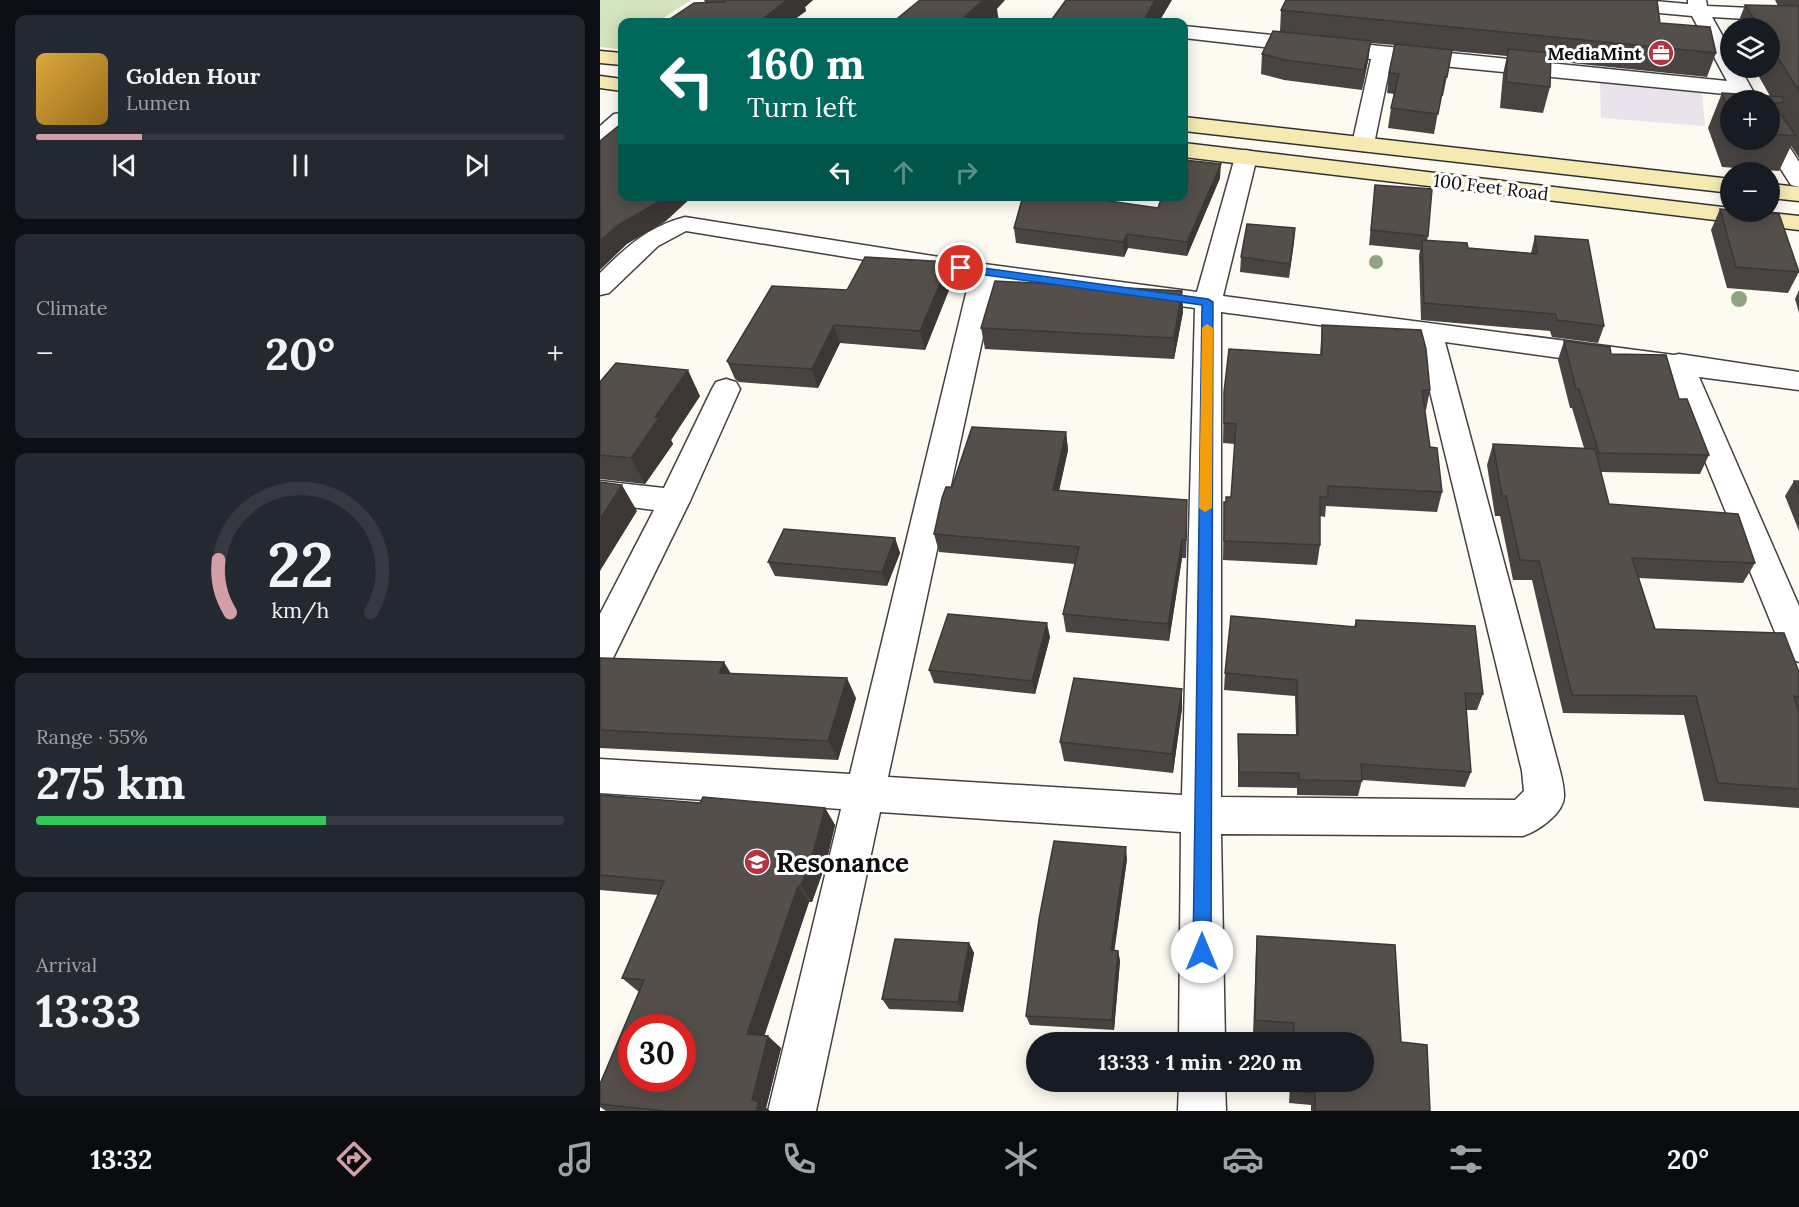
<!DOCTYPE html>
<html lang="en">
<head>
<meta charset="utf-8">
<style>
  :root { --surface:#171b24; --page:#242831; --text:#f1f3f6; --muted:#9ea1a6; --line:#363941; --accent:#d39ea5 }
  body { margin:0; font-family:Lora,serif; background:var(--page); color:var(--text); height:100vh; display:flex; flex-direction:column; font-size:22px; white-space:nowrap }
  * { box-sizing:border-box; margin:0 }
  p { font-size:20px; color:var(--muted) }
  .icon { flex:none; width:33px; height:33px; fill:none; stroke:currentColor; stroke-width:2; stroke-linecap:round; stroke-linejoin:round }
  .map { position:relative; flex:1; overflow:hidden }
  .details { display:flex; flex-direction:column; gap:15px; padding:15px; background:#0d0f14; width:600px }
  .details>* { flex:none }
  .banner { position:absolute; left:18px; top:18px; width:570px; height:183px; border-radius:12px; box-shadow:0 3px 15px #0003; background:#00695c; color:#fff; overflow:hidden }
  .controls { position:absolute; left:1120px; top:18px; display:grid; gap:12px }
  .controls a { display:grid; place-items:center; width:60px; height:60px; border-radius:50%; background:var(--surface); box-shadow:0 3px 15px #0003; font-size:30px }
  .speed { position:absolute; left:18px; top:1014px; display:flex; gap:12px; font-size:30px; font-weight:700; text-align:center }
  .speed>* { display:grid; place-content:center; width:78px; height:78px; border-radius:50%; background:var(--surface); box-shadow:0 3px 15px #0003; line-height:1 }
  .speed .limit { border:9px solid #d22; background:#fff; color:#111 }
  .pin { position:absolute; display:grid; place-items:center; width:51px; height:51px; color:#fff; margin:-26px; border:3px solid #fff; border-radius:50%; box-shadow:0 2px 6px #0007 }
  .me { position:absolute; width:66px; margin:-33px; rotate:0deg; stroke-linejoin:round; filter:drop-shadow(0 0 4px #0008) }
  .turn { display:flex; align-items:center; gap:21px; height:126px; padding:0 30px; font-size:27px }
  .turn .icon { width:78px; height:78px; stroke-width:2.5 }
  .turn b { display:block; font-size:42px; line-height:51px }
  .lanes { display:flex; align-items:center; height:57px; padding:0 30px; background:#0003; justify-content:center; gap:30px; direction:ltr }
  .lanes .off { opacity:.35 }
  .big { font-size:45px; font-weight:700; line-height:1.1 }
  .details .widget { flex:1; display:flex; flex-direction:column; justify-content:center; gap:9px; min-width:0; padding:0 21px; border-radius:12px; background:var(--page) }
  .details .dial { align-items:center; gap:0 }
  .dial svg { height:156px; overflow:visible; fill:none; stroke:var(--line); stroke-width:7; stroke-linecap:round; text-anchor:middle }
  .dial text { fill:var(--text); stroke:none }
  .song { display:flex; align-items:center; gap:18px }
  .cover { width:72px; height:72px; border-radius:9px; background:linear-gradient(135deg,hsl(40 70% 55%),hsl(40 70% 35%)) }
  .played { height:6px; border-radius:3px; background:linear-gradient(90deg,var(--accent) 20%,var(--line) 20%) }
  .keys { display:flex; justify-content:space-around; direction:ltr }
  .heat { display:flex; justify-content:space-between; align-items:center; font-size:33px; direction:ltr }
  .charge { height:9px; border-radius:4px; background:linear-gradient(90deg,#34c759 55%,var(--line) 0) }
  .trip { position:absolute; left:426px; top:1032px; width:348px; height:60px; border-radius:30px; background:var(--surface); box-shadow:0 3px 15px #0003; font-weight:700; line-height:60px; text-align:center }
  .menu { display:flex; height:96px; justify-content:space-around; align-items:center; background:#090b0e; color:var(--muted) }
  .menu .icon { width:42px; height:42px }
  .menu .on { color:var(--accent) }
  .menu b { font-size:27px; color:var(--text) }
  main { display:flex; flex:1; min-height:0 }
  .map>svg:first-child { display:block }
</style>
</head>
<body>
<main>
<section class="details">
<div class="widget">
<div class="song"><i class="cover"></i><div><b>Golden Hour</b><p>Lumen</p></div></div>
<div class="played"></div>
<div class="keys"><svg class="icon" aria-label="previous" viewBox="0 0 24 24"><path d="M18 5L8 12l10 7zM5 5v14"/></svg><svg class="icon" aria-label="pause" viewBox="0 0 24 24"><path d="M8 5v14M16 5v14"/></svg><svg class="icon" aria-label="next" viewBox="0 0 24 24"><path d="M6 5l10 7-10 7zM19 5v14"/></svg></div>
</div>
<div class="widget"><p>Climate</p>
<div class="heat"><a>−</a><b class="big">20°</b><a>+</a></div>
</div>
<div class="widget dial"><svg viewBox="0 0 100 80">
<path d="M14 69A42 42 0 1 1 86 69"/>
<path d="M14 69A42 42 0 0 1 8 42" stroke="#d39ea5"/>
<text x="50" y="56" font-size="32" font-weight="700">22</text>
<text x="50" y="72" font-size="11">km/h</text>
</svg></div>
<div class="widget"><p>Range · 55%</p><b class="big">275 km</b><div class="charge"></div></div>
<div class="widget"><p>Arrival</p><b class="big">13:33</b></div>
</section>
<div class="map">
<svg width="1199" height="1111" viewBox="0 0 1199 1111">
  <rect width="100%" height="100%" fill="#fdfaf1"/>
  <!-- industrial -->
  <path fill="#eae3ec" d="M1000 82 1102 93 1105 126 1001 118Z"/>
  <!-- green -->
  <path fill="#d4e4be" d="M0 0H91L57 22H22V46L18 49 0 47Z"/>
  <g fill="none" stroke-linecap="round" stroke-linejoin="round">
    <!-- minor casing -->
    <g stroke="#414141" stroke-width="3">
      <path id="minor" d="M975 0H1043L1088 4V0H1106L1107 6 1199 10V22L1112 17 1131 51V68H1140L1158 100H1138L1135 95 791 61 774 144 771 149 763 151 755 149 752 144 771 59 584 38V26L1127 81 1092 16 984 6 977 4Z
        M22 113V130L8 142 0 144V126L14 114Z
        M1170 127 1178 129 1199 162V187L1191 185 1162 140H1170Z
        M646 150 654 152 657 157 623 296 1074 355 1079 354 1199 372V390L1099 377 1199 606V662L1186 657 1181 647 1069 373 845 342 960 771C962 779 964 787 964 795 965 813 938 831 923 836L621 834 625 1042H579L581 832 280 812 216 1111H168L241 809 0 793V759L250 774 370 277 86 231 58 246 9 293 0 295V273C26 247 49 226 85 217L384 264 597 292 635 157 638 152ZM395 281 595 308 582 795 288 777ZM621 312 817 338 922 771 924 791 915 800 621 797Z
        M126 379 136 382 140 389 90 501 13 658 0 663V614L54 510 0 503V481L64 488 112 389 116 382Z
        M579 1082H625L626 1111H578Z"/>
    </g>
    <!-- secondary casing -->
    <g stroke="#303030" stroke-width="3">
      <path id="secondary" d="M0 51 22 53V65L0 63Z
        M0 76 22 79V91L0 88Z
        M584 117 1131 179V193L584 131Z
        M584 143 1131 208V212H1163L1199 216V230L584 157Z
        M1170 184 1199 187V201L1170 198Z"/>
    </g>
    <!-- minor -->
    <use href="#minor" fill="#fff" fill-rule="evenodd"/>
    <!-- secondary -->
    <use href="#secondary" fill="#f6eab3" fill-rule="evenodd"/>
  </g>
  <!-- trees -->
  <g fill="#8fa481">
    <circle cx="776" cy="262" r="7"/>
    <circle cx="1139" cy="299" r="8"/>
  </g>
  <!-- wall -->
  <path fill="#494441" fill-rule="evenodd" d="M104 0H213L205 7 206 11 191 22H67V21L105 2Z
    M1175 0H1199V158L1191 146 1179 171 1122 167 1108 128 1122 93 1170 96 1154 68H1170V28H1136L1145 5 1178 6ZM1131 100 1170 134V140H1131Z
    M681 10 1060 23 1116 53 1107 77 951 61 950 87 943 113 900 108 903 74 907 56 852 51 843 96H841L834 134 788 128 791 108 794 94 787 93 789 73 795 45 770 43 768 61 762 90 684 80 661 74 662 54 680 31Z
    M620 178 587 256 528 248 524 257 416 243 414 228 423 196H504L502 200 558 208Z
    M775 185 828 236 827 240 868 248 931 253 935 236 1004 326 998 343 952 337 950 331 821 320 819 256 820 250 769 245Z
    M1120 209 1199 272 1188 293 1127 288 1111 230Z
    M695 228 689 278 640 272 641 257Z
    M353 280 325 350 240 343 218 388 139 382 135 379 127 361 247 290Z
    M1199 290V313L1195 299Z
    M582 291 583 312 574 359 385 349 381 328Z
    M722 325 830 390 826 410H825L830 447 842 492 837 512 726 506 725 517 720 516V545L717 565 623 560 624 502H626L631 497 635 444 623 443 624 392 720 355Z
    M964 341 1011 354 1079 399 1109 455 1100 474 1001 472 1009 504 1155 563 1143 583 1039 578 1055 629 1199 672V709L1198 710 1199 712V808L1104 801 1084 715 963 713 932 580H913L900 516H895L887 465 893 444 984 448 972 408H970L958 360Z
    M0 382 100 396 71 440 73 444 45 484 0 479Z
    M466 432 468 450 459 491 587 500 586 558H582L569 641 466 632 463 614 475 564 339 552 334 534 352 487Z
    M1194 481H1199V531L1185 496Z
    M295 538 300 553 287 586 175 576 168 562Z
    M756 620 883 694 877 710H866L871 772 865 787 762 780 758 796 697 795V788L638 787V734L696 735 695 696 624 690 625 673 754 627Z
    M450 637 435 694 334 683 329 670Z
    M0 658 131 674 256 698 238 760 0 748Z
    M582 708 573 773 464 761 460 742Z
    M0 795 100 803 225 808 235 825 226 863 212 902H209L164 1035 181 1048 166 1108 170 1111H6L0 1107V1084L39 992 22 978 58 895 0 890Z
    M527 859 514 950 518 951 520 961 514 1030 430 1025 426 1016Z
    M657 936 801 1042 830 1111H711V1105L689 1103 690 1082H764V1042H691V1036L653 1034 656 951Z
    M369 943 374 953 363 1012 289 1009 282 999Z"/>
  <!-- shaded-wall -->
  <path fill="#3c3735" d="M187 0H213L205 7 206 11 191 22H159Z
    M382 0H405L397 9 399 22H359Z
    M555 0H572L559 22H543Z
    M771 41 768 61 762 90 764 70Z
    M621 164 620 178 587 256V242Z
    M63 196H93L66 221 27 244 0 270V241L18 225Z
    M496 196H504L496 214 495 199Z
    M695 228 694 243 689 278 690 264Z
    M527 234 528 248 524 257 523 242Z
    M349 262 353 280 325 350 320 331Z
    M582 291 583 312 574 359V338Z
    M234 325 240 343 218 388 212 369Z
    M88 370 100 396 71 440 73 444 45 484 31 458 55 417Z
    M466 432 468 450 455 508 453 490Z
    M22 485 37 511 0 571V519Z
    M587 500V518L586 558V540Z
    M295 538 300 553 287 586 282 572Z
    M582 540V558L569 641 568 624Z
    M447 623 450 637 435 694 432 681Z
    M124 662 136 682 119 673Z
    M247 678 256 698 238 760 228 741Z
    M582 689V708L573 773 572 754Z
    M225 808 235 825 226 863 212 902 201 886Z
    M526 847 527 859 513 961 511 950Z
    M198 886 209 902 161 1046 147 1034Z
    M369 943 374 953 363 1012 358 1002Z
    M518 951 520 961 514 1030 512 1020Z
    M168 1036 181 1048 166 1108 170 1111H156L152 1100Z"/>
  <!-- building -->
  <path fill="#554f4c" stroke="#3c3735" stroke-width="1.5" fill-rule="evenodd" d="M124 0H187L159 22H74L67 21 94 3 125 2Z
    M320 0H383L359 22H293Z
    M466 0H555L543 22H450Z
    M686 0H1057L1060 23 1110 27 1116 53 681 10Z
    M1145 5 1199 6V91L1170 45V28H1160Z
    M673 31 771 41 764 70 685 60 662 54Z
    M795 44 852 50 847 77H845L838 114 791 108 799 74 789 73Z
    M908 49 951 53 950 87 906 82Z
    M1122 93 1183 97V102L1176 103 1175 106 1196 136 1170 134V100H1131V117Z
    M22 123V196H63L58 202 18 225 0 241V141Z
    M584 160 621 164 587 242 527 234 523 242 414 228 423 196H496L495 199 558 208 562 196H584Z
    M775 185 832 189 828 236 771 230Z
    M1120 209 1131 210V212H1150L1179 214 1199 272 1136 267Z
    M647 224 695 228 690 264 641 257Z
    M935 236 988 240 1004 326 957 320 955 314 824 303 822 240 867 243 868 248 937 254Z
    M265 257 349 262 320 331 234 325 212 369 131 364 127 361 172 286 247 290Z
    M395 281 582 291 574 338 381 328Z
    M722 325 821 330 826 349 830 390H822L830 447 837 448 842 492 728 486V497H720V545L624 541V502H626V497H631L636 424 624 423V392L629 349 722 355Z
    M964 341 1010 347 1011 354 1066 355 1079 399H1087L1109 455 999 453 979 389H976Z
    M16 363 88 370 55 417 59 418 31 458 0 455V382Z
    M372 427 466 432 453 490 587 500 586 540H582L568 624 463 614 479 547 334 534 342 498 346 487H352Z
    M893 444 995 449 1009 504 1138 514 1155 563 1032 558 1055 629 1184 633 1199 672V697L1194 696 1199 712V789L1118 783 1096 696 972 695 939 561 920 560 906 496H902Z
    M1194 481H1199V494Z
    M0 482 22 485 0 519Z
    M184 529 295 538 282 572 168 562Z
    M348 614 447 623 432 681 329 670Z
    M631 616 756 627V620L875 626 883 694 865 693 871 772 761 764 762 781 699 780V773L639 772 638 734 698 735 697 680 625 673Z
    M0 658 124 662 119 673 247 678 228 741 0 730Z
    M474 678 582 689 572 754 460 742Z
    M0 795 100 803 103 797 225 808 215 846 201 886H198L147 1034 168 1036 152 1100 159 1102 156 1111H66L0 1104V1084L44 980 22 978 64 881 0 875ZM32 1028H82V1078H32Z
    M454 841 526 847 511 950 518 951 512 1020 426 1016 439 919Z
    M657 936 795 945 801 1042 827 1045 830 1111H715V1093L692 1091 693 1082H764V1042H693L694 1023 655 1020Z
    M295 939 369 943 358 1002 282 999Z"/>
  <!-- route -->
  <path fill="#1a73e8" stroke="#114b97" stroke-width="1.5" d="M361 265 608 299 613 302 611 952 608 958 602 961 595 958 593 952 602 305 357 271V266Z"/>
  <!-- slow -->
  <path fill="#f59e0b" d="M607 324 613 328 612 508 605 512 599 508 602 328Z"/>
  <!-- icons -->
  <defs>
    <g id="office-disc" transform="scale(1.35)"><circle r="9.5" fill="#ae3643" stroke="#fff"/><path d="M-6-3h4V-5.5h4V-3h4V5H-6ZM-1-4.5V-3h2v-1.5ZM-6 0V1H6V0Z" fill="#fff"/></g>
    <g id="university-disc" transform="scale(1.35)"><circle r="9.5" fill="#ae3643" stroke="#fff"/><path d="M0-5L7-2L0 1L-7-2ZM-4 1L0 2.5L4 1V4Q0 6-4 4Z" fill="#fff"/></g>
  </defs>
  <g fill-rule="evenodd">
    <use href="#office-disc" x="1061" y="53"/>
    <use href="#university-disc" x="157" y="862"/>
  </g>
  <g text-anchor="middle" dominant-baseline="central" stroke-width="6" stroke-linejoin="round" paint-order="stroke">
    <!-- far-poi labels -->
    <g font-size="18" font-weight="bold" fill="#0e0e0e" stroke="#fff" text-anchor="end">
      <text x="1042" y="53">MediaMint</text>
    </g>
    <!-- far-street labels -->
    <g font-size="18" fill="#0e0e0e" stroke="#fff">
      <text transform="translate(891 187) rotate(7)">100 Feet Road</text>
    </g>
    <!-- near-poi labels -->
    <g font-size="26" font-weight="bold" fill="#0e0e0e" stroke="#fff" text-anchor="start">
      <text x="176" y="862">Resonance</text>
    </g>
  </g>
</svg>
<div class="controls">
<a><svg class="icon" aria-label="layers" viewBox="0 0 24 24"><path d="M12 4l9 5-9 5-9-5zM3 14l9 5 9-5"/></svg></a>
<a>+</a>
<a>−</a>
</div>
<div class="speed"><div class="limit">30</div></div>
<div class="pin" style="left:361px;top:268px;background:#d93025"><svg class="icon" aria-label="arrive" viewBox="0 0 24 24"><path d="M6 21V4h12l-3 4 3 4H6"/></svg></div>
<svg class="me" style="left:602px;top:952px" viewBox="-20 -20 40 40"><circle r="19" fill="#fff"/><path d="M0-13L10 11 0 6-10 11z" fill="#1a73e8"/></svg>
<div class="trip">13:33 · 1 min · 220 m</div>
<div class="banner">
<div class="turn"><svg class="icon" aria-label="left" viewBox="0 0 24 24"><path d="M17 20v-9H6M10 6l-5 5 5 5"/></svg><div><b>160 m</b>Turn left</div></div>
<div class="lanes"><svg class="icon" aria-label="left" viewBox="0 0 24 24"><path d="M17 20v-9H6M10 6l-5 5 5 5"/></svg><svg class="icon off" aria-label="ahead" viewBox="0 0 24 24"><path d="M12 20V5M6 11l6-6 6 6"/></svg><svg class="icon off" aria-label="right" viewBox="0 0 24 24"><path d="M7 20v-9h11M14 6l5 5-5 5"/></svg></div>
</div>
</div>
</main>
<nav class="menu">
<b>13:32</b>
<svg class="icon on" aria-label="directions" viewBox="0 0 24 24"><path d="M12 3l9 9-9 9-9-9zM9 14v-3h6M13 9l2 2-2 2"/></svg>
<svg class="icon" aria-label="music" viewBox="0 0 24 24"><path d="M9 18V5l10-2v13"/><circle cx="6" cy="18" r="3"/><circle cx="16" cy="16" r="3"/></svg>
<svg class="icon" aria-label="phone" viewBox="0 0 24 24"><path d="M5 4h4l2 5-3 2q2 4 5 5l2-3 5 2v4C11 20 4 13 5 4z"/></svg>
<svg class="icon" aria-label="climate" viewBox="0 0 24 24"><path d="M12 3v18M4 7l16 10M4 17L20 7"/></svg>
<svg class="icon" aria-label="car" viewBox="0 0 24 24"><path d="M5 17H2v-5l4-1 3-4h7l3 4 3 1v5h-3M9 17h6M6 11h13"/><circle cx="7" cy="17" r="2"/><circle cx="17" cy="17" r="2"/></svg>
<svg class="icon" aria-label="filters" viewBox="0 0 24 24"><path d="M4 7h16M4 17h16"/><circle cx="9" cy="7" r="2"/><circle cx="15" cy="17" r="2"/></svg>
<b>20°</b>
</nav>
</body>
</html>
